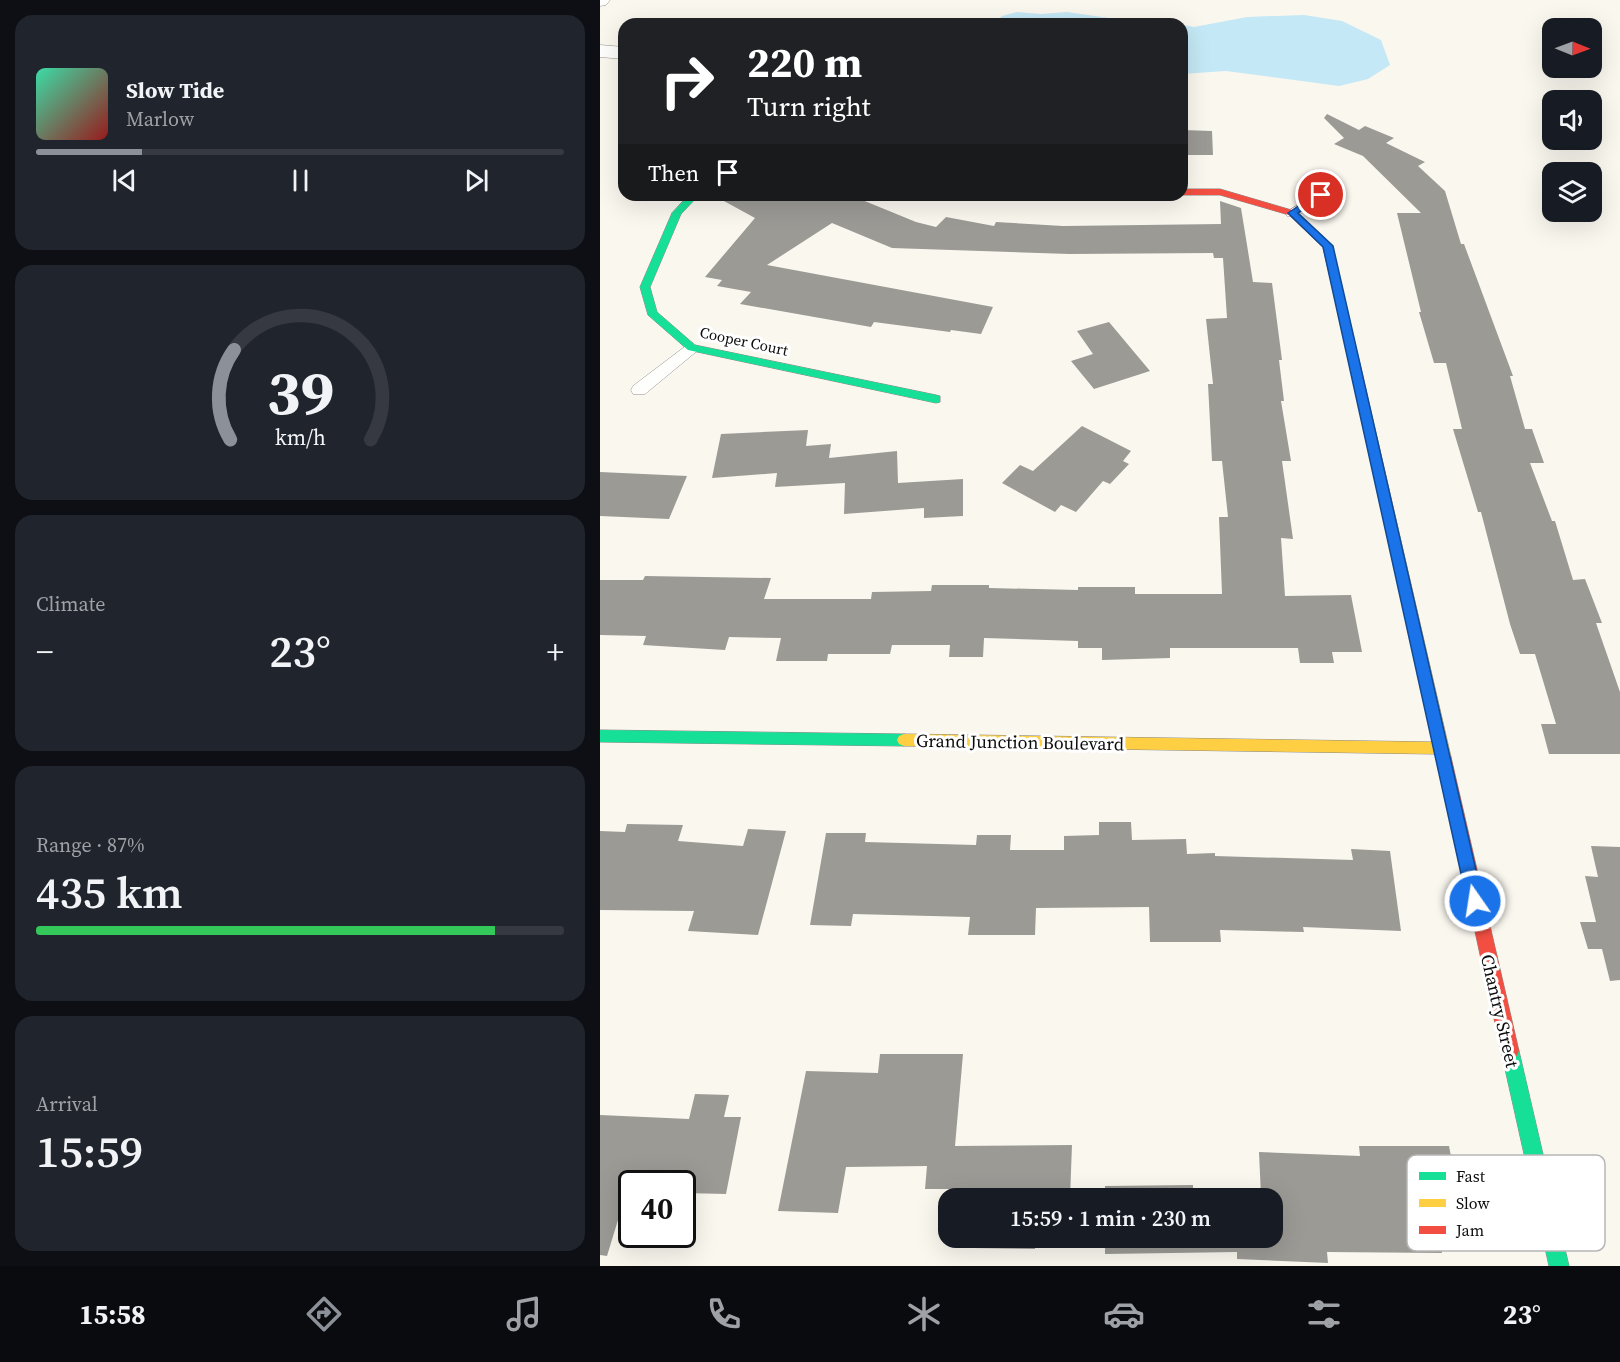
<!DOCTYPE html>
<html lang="en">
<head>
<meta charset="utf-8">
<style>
  :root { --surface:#171b24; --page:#20242c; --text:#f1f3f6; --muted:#9ea1a6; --line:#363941; --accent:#8c9099 }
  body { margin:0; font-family:"Source Serif 4",serif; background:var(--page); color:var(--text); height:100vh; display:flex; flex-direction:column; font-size:22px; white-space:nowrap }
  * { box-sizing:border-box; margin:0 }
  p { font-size:20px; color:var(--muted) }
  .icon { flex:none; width:33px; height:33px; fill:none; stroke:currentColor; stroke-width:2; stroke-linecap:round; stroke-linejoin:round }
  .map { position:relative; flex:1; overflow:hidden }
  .sheet { display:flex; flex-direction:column; gap:15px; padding:15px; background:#0d0f14; width:600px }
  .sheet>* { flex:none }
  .banner { position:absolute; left:18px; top:18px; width:570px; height:183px; border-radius:18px; box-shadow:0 6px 24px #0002; background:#202124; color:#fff; overflow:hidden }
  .needle { width:39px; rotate:91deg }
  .buttons { position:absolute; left:942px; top:18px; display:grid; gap:12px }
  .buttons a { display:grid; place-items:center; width:60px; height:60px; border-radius:12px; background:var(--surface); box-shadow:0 6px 24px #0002; font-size:30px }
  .speed { position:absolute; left:18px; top:1170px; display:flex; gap:12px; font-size:30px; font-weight:700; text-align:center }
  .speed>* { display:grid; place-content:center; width:78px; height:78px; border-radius:50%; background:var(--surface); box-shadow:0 6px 24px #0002; line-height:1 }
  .speed .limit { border:3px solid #111; border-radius:9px; background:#fff; color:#111 }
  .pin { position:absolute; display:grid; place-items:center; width:51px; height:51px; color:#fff; margin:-26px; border:3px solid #fff; border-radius:50%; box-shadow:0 2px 6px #0007 }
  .me { position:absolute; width:66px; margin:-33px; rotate:347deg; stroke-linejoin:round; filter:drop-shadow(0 0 4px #0008) }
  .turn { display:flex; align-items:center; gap:21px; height:126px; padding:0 30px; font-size:27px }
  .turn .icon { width:78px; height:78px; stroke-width:2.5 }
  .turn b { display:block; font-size:42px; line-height:51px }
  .then { display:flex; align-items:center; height:57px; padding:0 30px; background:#0003; gap:12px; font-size:22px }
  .big { font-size:45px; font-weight:600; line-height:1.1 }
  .sheet .widget { flex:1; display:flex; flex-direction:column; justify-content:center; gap:9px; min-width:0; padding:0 21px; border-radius:18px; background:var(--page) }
  .sheet .dial { align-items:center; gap:0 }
  .dial svg { height:156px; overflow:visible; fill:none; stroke:var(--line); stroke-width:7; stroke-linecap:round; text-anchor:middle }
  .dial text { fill:var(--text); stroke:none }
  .song { display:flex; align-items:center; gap:18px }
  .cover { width:72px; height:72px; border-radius:9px; background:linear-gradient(135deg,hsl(160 70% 55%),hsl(0 70% 35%)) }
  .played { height:6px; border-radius:3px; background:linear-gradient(90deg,var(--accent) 20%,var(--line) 20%) }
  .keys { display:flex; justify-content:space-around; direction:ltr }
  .heat { display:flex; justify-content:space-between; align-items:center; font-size:33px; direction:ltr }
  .charge { height:9px; border-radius:4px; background:linear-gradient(90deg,#34c759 87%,var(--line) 0) }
  .trip { position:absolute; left:338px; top:1188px; width:345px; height:60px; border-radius:18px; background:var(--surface); box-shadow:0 6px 24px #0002; font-weight:600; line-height:60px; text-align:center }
  .tab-bar { display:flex; height:96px; justify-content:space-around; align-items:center; background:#090b0e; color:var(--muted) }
  .tab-bar .icon { width:42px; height:42px }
  .tab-bar .active { color:var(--accent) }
  .tab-bar b { font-size:27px; color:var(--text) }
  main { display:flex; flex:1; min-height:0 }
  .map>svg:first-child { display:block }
</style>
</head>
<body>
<main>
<section class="sheet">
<div class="widget">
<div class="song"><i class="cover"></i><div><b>Slow Tide</b><p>Marlow</p></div></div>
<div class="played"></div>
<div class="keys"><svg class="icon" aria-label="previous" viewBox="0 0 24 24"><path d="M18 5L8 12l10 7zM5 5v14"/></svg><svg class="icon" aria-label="pause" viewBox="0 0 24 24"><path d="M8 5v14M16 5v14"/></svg><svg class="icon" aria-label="next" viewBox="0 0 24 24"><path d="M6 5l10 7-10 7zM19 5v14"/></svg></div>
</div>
<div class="widget dial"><svg viewBox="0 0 100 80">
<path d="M14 69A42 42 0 1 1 86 69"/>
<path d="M14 69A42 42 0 0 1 16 23" stroke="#8c9099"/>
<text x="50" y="56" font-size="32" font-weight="700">39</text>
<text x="50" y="72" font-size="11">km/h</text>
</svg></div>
<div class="widget"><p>Climate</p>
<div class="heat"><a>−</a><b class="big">23°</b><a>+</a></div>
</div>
<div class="widget"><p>Range · 87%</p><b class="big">435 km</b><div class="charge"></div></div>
<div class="widget"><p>Arrival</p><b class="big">15:59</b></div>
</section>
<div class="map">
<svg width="1020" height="1266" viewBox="0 0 1020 1266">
  <rect width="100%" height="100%" fill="#faf7ef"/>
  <!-- water -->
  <path fill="#c4e8f5" d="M417 12 441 14 467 12 523 20 546 18 594 27 647 17 704 15 742 21 781 40 790 65 768 79 739 86 626 71 582 74V24H394L402 16Z"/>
  <!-- building -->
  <path fill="#9c9a95" d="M727 114 759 130 765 126 794 138 786 143 825 162 818 166 845 191 861 244H864L913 376H910L925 429H932L944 463H930L952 521H955L973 580 985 579 1002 623H996L1020 692V754H949L941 724H956L935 654H920L910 624 881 512H878L853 429H862L846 363H834L819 312H821L797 213H821L763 156 734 144 744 138 724 118Z
    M582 130 612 131 613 155H582Z
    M113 195H250L316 222 336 227 346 217 394 226 396 222 463 226 621 224 620 201 641 208 653 282 672 283 682 360H679L684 401H681L691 461H682L693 539 681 538 685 596 751 595 762 652H732L734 663H700L698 648H570V658L502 660V648H478V641L384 638 383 657H349L350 645H292L290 654H228L227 661H176L181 638 129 637 125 650 43 645 46 636 0 635V580H43L45 576 171 578 164 599H271L272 592 331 591 332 585H389V588L478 590V587H535V594H622L619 517H628L622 461H612L608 384H613L606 319 627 318 623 258H614L613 253 469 254 292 248 232 223 167 265 393 307 381 334 351 330 350 332 274 322 271 327 140 304 151 292 117 286 122 280 105 277 155 218Z
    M509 322 550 371 494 389 471 361 493 354 477 331Z
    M482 426 531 451 523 461 529 464 510 484 503 481 476 512 461 505 455 512 402 483 420 465 433 471Z
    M208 430 206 446 231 444 229 458 297 451 298 483 363 479V516L324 518V508L244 514 245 483 175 487 177 473 112 478 121 434Z
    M0 472 87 476 69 519 0 516Z
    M499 822H531L532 840 586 839 587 854 615 853V856L753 860 751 849 790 851 801 931 703 927 704 932 620 930 621 942H550L549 907 436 908 435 935H368L370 917 253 914 251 926 210 925 226 833H266L265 842 376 845 377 835H411L410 850H464V836L499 835Z
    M27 824 83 825 78 841 143 846 148 829 186 831 158 935 88 931 94 911 0 910V831L25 832Z
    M991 846 1020 847V980L1010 981 1002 949H988L980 922H996L985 876 998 877Z
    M280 1054H363L355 1146 472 1145 470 1198H376L377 1189H325L327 1166 246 1167 238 1213 178 1211 206 1071 278 1073Z
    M95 1094 129 1095 124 1117H141L126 1194 82 1193V1184H29L7 1256 0 1255V1115L89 1119Z
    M759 1146H849L860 1203 833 1204 842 1253 727 1252 728 1263 637 1259V1252L505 1254V1238H672V1198H505V1186L593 1185V1195L661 1196 659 1152 760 1156Z
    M373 1238H436L435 1249 372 1248Z"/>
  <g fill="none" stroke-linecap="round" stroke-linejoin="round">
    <!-- lane casing -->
    <g stroke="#93928e" stroke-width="1">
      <path id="lane" d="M721 191 728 195 726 198 697 216H687L685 213Z
        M92 343 100 348 97 351 45 394H33L31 390 33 386 87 345Z"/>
    </g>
    <!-- street casing -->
    <g stroke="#93928e" stroke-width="1">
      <path id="street" d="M0 0H10L6 5 0 6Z
        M0 45 24 47V59L0 57Z"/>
    </g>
    <!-- fast casing -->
    <g stroke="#8a8885" stroke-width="1">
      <path id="fast" d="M89 195H99L81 214 50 287 57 312 95 345 336 395 340 396V402L336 403 88 350 48 315 40 287 72 213Z
        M0 730 304 734 309 736 311 740 309 744 304 746 0 742Z
        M910 1042 916 1045 919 1051 969 1266H949L901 1051 904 1045Z"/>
    </g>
    <!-- slow casing -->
    <g stroke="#8a8885" stroke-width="1">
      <path id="slow" d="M755 361 760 364 851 757 849 761 844 763 839 761 836 754 304 746 299 744 297 740 299 736 304 734 833 742 750 364Z"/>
    </g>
    <!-- jam casing -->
    <g stroke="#8a8885" stroke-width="1">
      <path id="jam" d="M582 189H620L695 211 731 244 760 364 759 366 755 367 750 364 723 247 689 215 620 195H582Z
        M844 751 849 753 851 757 919 1051 916 1057 910 1060 904 1057 901 1051 837 757 839 753Z"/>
    </g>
    <!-- lane -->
    <use href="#lane" fill="#fefefd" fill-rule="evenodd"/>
    <!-- street -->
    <use href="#street" fill="#fefefd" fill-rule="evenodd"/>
    <!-- fast -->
    <use href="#fast" fill="#16e098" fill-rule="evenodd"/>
    <!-- slow -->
    <use href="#slow" fill="#ffcf43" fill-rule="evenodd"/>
    <!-- jam -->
    <use href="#jam" fill="#f24e42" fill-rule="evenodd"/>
  </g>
  <!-- route -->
  <path fill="#1a73e8" stroke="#114b97" stroke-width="1.5" d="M718 193 726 195 698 213 733 246 883 901 881 907 875 909 869 907 867 901 723 247 688 213Z"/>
  <g text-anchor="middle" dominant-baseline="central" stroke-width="6" stroke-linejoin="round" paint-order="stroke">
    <!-- far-street labels -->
    <g font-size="15" fill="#0c0c0c" stroke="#fff">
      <text transform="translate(144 341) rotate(12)">Cooper Court</text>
    </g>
    <!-- street labels -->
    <g font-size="18" fill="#0c0c0c" stroke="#fff">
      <text transform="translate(420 742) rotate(1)">Grand Junction Boulevard</text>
      <text transform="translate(900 1011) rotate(77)">Chantry Street</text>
    </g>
  </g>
  <!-- legend -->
  <rect x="807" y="1155" width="198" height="96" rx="9" fill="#fff" stroke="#b6b6b6" stroke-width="1.5"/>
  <rect x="819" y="1172" width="27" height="8" fill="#16e098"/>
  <rect x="819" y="1199" width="27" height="8" fill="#ffcf43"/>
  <rect x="819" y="1226" width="27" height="8" fill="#f24e42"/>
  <g font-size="16" fill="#0c0c0c">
    <text x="856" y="1182">Fast</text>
    <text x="856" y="1209">Slow</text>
    <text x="856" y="1236">Jam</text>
  </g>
</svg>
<div class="buttons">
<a><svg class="needle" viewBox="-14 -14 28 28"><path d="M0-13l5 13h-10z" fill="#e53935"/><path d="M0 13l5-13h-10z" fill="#9ea1a6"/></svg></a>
<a><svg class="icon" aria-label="sound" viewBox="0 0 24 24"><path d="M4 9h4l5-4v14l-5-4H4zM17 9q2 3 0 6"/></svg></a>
<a><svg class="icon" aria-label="layers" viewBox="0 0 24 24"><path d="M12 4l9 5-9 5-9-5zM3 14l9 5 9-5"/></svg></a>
</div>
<div class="speed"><div class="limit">40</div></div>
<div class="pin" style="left:721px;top:195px;background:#d93025"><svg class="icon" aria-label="arrive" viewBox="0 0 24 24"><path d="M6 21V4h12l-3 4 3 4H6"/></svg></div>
<svg class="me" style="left:875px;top:901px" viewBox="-20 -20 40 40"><circle r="17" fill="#1a73e8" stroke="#fff" stroke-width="3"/><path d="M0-11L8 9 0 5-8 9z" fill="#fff"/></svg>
<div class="trip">15:59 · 1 min · 230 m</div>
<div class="banner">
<div class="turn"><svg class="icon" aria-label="right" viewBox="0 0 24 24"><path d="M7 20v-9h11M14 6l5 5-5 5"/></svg><div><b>220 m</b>Turn right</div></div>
<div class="then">Then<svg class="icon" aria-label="arrive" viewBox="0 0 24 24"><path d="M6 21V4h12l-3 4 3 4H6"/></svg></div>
</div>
</div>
</main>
<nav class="tab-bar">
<b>15:58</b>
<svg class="icon active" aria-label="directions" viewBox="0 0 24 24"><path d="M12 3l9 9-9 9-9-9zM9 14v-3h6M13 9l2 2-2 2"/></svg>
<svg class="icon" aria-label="music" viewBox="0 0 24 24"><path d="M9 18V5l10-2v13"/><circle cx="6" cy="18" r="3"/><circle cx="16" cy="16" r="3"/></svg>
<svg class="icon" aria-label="phone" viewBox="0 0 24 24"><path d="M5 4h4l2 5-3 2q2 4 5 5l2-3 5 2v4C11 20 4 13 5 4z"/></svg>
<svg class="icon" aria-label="climate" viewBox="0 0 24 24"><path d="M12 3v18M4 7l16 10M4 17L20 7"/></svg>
<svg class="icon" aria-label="car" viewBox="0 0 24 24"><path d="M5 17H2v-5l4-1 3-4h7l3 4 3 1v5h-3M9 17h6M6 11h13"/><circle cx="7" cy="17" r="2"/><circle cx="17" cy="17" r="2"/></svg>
<svg class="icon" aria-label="filters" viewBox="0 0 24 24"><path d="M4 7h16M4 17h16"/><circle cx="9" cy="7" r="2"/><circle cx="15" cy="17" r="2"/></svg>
<b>23°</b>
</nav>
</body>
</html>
